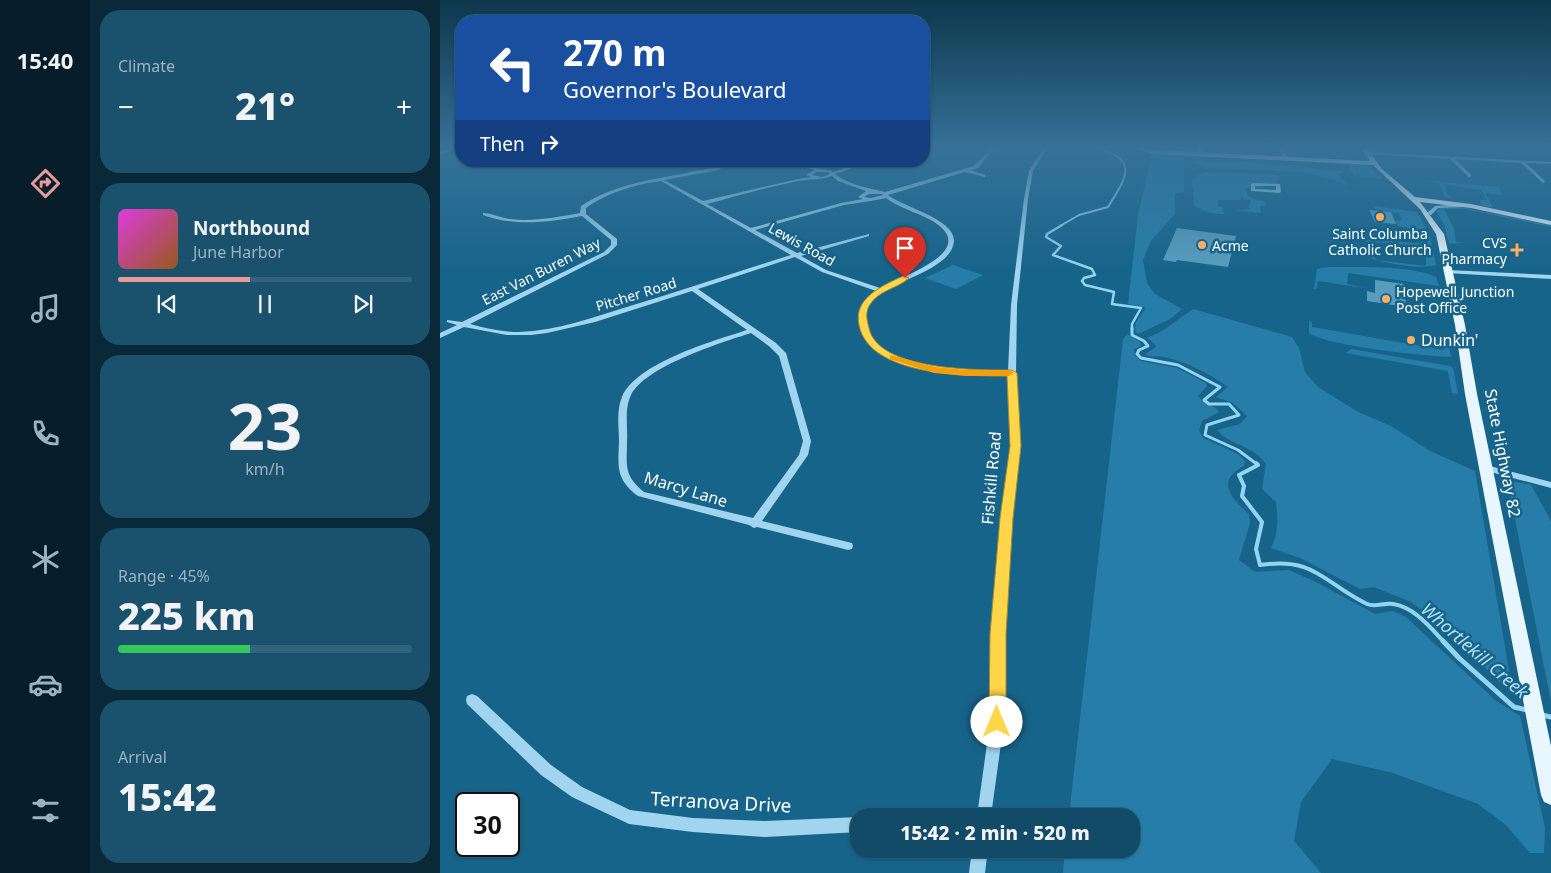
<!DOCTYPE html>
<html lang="en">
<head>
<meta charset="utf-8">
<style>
  :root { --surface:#114b68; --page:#1a526e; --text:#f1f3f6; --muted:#9cb3c0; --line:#30637c; --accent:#e69b98 }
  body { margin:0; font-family:"Noto Sans",sans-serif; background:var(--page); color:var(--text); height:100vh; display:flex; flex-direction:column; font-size:19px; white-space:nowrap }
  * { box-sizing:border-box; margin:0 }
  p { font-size:16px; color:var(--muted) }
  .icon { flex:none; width:28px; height:28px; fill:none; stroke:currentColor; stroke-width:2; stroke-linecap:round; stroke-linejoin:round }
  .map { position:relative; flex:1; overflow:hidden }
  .drawer { display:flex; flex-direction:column; gap:10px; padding:10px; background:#092939; width:350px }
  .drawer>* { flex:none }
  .top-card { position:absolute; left:15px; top:15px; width:475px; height:152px; border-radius:20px; box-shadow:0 1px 4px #0004,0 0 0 1px var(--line); background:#1a4fa0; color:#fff; overflow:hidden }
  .speed { position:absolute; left:15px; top:792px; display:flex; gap:10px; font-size:25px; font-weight:700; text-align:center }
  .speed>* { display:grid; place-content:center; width:65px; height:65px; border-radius:50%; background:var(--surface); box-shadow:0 1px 4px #0004,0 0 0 1px var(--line); line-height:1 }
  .speed .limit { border:2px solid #111; border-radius:8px; background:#fff; color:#111 }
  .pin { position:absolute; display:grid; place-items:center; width:42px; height:42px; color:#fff; margin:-51px -21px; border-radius:50% 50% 50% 0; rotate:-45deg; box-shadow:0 0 5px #0007 }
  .pin .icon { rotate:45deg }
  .me { position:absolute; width:55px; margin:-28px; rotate:0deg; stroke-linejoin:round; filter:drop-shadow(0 0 4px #0008) }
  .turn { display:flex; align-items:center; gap:18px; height:105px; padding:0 25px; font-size:22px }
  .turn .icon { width:65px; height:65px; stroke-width:2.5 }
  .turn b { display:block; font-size:35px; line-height:42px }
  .then { display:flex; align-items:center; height:48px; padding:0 25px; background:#0003; gap:10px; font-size:19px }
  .big { font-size:38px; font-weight:800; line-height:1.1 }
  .drawer .widget { flex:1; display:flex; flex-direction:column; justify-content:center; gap:8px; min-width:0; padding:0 18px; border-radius:20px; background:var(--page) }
  .drawer .dial { align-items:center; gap:0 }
  .dial b { font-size:65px; line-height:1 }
  .song { display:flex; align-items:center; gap:15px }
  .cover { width:60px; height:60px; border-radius:8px; background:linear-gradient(135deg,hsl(300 70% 55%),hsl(30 70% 35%)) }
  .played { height:5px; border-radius:2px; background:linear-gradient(90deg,var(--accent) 45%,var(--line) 45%) }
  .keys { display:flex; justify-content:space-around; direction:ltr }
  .heat { display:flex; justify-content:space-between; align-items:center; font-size:28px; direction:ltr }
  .charge { height:8px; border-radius:4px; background:linear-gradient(90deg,#34c759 45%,var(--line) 0) }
  .trip { position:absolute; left:410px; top:808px; width:290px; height:50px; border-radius:20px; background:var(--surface); box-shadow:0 1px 4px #0004,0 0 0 1px var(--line); font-weight:800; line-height:50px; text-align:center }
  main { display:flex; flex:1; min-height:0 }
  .tab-bar { display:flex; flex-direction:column; width:90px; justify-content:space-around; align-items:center; background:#071e2a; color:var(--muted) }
  .tab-bar .icon { width:35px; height:35px }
  .tab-bar .selected { color:var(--accent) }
  .tab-bar b { font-size:22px; color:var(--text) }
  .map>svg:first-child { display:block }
</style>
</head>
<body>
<main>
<nav class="tab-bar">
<b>15:40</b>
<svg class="icon selected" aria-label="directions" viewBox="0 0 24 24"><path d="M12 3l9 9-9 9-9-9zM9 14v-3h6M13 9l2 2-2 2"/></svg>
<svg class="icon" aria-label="music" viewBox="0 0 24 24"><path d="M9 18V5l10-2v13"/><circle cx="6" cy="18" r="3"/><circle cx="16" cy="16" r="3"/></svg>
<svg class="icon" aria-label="phone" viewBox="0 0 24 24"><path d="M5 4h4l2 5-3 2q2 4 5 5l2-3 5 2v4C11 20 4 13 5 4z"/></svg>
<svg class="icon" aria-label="climate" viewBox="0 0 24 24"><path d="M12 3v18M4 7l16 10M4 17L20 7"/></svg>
<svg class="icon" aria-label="car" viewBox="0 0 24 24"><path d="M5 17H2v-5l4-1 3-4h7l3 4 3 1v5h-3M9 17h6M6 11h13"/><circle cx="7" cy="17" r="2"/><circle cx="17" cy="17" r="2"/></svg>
<svg class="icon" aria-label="filters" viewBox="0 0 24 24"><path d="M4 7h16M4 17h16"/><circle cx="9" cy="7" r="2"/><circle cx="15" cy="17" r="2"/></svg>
</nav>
<section class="drawer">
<div class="widget"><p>Climate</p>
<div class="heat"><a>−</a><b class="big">21°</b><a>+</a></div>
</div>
<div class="widget">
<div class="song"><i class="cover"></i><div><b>Northbound</b><p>June Harbor</p></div></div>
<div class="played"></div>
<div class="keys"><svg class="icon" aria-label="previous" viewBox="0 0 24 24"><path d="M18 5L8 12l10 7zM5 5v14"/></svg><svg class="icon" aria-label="pause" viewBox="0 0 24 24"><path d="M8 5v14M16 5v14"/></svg><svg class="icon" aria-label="next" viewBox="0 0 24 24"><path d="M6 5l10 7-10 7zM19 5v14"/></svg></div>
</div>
<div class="widget dial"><b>23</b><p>km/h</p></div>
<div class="widget"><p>Range · 45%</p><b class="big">225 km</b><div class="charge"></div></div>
<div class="widget"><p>Arrival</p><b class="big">15:42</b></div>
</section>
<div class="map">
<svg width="1111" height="873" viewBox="0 0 1111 873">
  <rect width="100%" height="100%" fill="#17648b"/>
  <!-- green -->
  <path fill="#267ea8" d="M712 153 741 154 744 157V192L735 193V214L711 241 703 260 707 283 715 294 742 309 730 319 698 334 695 331 696 322 706 308 688 304 698 215Z
    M753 156 767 163 807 162 839 166 858 165 879 170 904 171 899 175 908 186C865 164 813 173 767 168L753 163Z
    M908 163 927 165 943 179 914 176Z
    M765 172 837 175 838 185 805 188 808 196 826 203 825 206H820L821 213 795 210 809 209V205L816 206 810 205V200H803L802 194 801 200H778V206L783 207 784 214C773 214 763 212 754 205L753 192 755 190 753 189 752 178Z
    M981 180 1059 187 1062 195 1045 193 1053 207 1041 206 1040 200H1047L1041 190 1008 185 1006 187V192L1012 197 1011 198 1005 197 999 183Z
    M934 206 977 212 990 236 996 265C982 270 939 263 926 256H934L936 260 986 266V253C977 242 940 243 925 242L933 234 944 240 982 244 981 242 986 241 975 229 958 226 955 221 962 220 959 213 935 209Z
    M1020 207 1111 225V227L1025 209H1004L1014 229 1016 242 1023 243 1009 244 1005 226 996 211 1001 208Z
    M513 265 543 275 516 289 485 278Z
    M889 267C916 267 973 265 996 277L999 286 908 273 907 284 925 288 878 281 876 289H874L877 269Z
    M753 309 852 337 859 348 865 372 878 387 918 412 951 426 990 451 1035 471 1073 694 1056 679 1009 631 971 602 934 587 920 589 860 558 831 548C839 532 838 519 836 502L822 489 826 464C812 444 790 446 777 430L800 424 807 416 793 403 776 397 788 387C769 373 747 362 724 357 717 355 712 358 705 354L716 347 715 344 707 338 722 331Z
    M869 321 872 322V327L1004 350 1001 338 998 337 1008 339 1011 357C985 356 887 346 869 333Z
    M687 334 700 342 701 346 694 349 695 356 701 361 737 368 766 383 767 386 758 396C764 404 773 404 779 412L762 421 759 430 763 438 798 454 805 461 804 466C775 481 791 498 809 514L810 523 799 560 815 572 849 570 878 583 935 614 953 611 966 617 1056 701 1080 716 1105 828 1104 853H1090L1065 824 1038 804 953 773 892 759 861 802 854 841 881 873H623L625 849H691V816H629L683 340Z
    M911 349 1010 366 1013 368 1018 394 1012 393 1008 371 906 353Z
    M1075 482 1091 485 1111 521V702L1068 484Z"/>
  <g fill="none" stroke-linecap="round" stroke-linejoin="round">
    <!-- stream-far4 -->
    <path stroke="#93d4f1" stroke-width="2" d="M620 226 639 215 668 207C688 175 699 159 654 147"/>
    <!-- stream-far3 -->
    <path stroke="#93d4f1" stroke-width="2.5" d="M622 225 607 234 606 237 621 246 613 255 652 269 655 275 644 278 642 281 645 285 674 292 672 304 701 308 692 324V329"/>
    <!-- stream-far2 -->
    <path stroke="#93d4f1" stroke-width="3" d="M692 328V335L704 341 708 346 699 350 697 354 701 358 738 365 780 387 764 400 769 404H789L799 415 767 425 765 435 798 450 818 465"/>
    <!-- stream-far1 -->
    <path stroke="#93d4f1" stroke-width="4" d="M816 463 818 465 799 475 804 486 802 496 822 522 816 549 820 565C876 557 882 582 927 604 935 608 945 602 953 604 974 607 990 627 1004 642"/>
    <!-- stream -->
    <path stroke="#93d4f1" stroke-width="5" d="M1003 641 1019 658 1074 707 1087 710
      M1102 715 1111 717"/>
  </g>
  <!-- building -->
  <path fill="#599dbe" d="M929 210 951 212 956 224 935 222Z
    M737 228 796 236 788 267 737 260 736 262 723 260Z
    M935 280 964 284 966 307 927 301V291L935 293Z"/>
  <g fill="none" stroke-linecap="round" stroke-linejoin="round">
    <!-- minor -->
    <path fill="#a1d5ef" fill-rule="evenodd" d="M18 147H21V148L0 154V152Z
      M552 147H556L538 168 530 170 545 175V177L525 172 448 195C463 207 515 219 514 241 512 271 449 280 431 302 425 310 426 319 428 328 437 371 533 371 568 371L571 305 584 199 589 171 604 147H608L593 171 588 199 577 305 576 373 580 446 571 518 564 634V722L551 816H537L550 722 552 634 561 518 572 446 568 375C529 375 431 375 421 327 417 311 424 300 436 291L382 272 355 257 258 289 336 343 346 353 371 441 368 455 322 521 412 543 413 546 412 549 408 550 317 527 314 528 309 525 198 496C176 479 178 468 179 442 179 428 176 411 182 397 196 363 273 341 307 330L252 291 155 322 107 333 91 335H67L24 327 0 338V333L17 325 7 322V320L22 322 164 252 171 245V240L142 216C108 222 76 227 43 215V213C52 213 61 218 70 219 93 222 117 217 140 213L141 206C170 186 208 180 242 174 254 171 268 168 281 168L279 170 224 180 263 201 358 179 371 177 366 175 374 170 352 161C362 161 371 167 381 169 385 170 388 169 393 172L427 161H434L395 174C409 185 429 188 445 192L534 166ZM376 172H388L390 174 382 177 372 175ZM392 176 398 181 426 191 418 197 423 199 401 203 311 228 267 204C297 196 328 187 358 181 370 179 381 180 392 176ZM221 181 351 255C297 272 244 290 190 306 154 317 117 331 79 332 62 332 45 328 30 324L168 254 177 245V239L146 214V208C166 193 197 184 221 181ZM429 194H442L443 195 431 198 424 197ZM446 198C459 208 476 212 491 220 544 251 461 276 440 288L386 270 361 256 429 236V234L357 253 315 230 404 205 431 201ZM311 333 330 347 339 356 363 441 359 455 313 518 204 492C183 474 187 466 187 441 188 426 184 409 191 395 206 366 280 343 311 333Z
      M759 147H763L762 155 759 154Z
      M839 147H843L848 159H844Z
      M927 152 1111 162V164L1086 163 1105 181V182L1103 183 1081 163 1015 159 1031 175V176L1029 177 1010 159 926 154Z
      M81 161H88L83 163Z
      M813 183 840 184 841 192 839 193 811 191V184ZM815 186H836V190L815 189Z
      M1021 204 1024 206 1023 207 998 208 991 215 986 214 995 206Z
      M1008 270 1111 275V279L1006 273 1005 272Z
      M1046 465 1111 482V488L1043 470 1041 468 1043 466Z
      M32 694 37 696 111 765 142 787 190 810 253 818 325 821 419 817V832L325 837 253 832 189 824 132 797 101 775 27 704 26 700 27 696Z
      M532 849H548L545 873H529Z"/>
    <!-- major -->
    <path fill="#e8f6ff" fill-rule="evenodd" d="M687 147 715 150 930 161 920 147H926L942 169 975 197 1031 204 1111 221V225L1031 208 980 202 1004 234 1025 325 1037 394 1111 746V805L1104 802 1101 795 1025 394 1015 325 996 234 980 209 933 165 715 154Z"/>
  </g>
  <!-- sky -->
  <linearGradient id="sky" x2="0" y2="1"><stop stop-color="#0d374c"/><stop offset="0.55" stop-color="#367298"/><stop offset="1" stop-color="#367298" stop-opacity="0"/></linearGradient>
  <rect width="1111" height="269" fill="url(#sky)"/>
  <!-- route -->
  <path fill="#ffd54a" stroke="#a68a30" d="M463 276 469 278C457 289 438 290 429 306 425 314 427 320 429 328 438 371 538 370 572 370L577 373 581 446 573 518 566 634V722L564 727 557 730 551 727 549 722 550 634 560 518 570 446 567 376C526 376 429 376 419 325 413 298 442 286 463 276Z"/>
  <!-- slow -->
  <path fill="#f59e0b" d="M450 355 495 367 526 370H569L574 373 569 376H526L494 373 450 359Z"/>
  <!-- markers -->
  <g fill="#ffad5e" stroke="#17648b" stroke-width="2">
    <circle cx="940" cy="217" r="5"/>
    <circle cx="762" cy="245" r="5"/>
    <path d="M1074.5 242.5h5v5h5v5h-5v5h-5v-5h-5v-5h5z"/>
    <circle cx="946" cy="299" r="5"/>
    <circle cx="971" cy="340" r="5"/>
  </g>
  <g text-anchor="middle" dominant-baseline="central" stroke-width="5" stroke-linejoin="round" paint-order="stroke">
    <!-- far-poi labels -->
    <g font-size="14" fill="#fff" stroke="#17648b" text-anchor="start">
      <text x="940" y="233" text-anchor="middle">Saint Columba<tspan x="940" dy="16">Catholic Church</tspan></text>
      <text x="1067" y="242" text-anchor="end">CVS<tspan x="1067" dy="16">Pharmacy</tspan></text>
      <text x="772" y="245">Acme</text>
      <text x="956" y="291">Hopewell Junction<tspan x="956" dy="16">Post Office</tspan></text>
    </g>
    <!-- far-street labels -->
    <g font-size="14" fill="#fff" stroke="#17648b">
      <text transform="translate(362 244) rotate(29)">Lewis Road</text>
      <text transform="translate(101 271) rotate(-27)">East Van Buren Way</text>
      <text transform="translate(196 294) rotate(-17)">Pitcher Road</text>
    </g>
    <!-- poi labels -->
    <g font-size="16" fill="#fff" stroke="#17648b" text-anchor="start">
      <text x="981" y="340">Dunkin'</text>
    </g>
    <!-- street labels -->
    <g font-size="16" fill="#fff" stroke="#17648b">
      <text transform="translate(1063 453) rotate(79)">State Highway 82</text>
      <text transform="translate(551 478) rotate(-85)">Fishkill Road</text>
      <text transform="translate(246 489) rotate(17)">Marcy Lane</text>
    </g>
    <!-- water labels -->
    <g font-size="18" font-style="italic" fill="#b0e0f6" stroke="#17648b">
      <text transform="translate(1035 650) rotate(41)">Whortlekill Creek</text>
    </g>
    <!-- near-street labels -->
    <g font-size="19" fill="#fff" stroke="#17648b">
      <text transform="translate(281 802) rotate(3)">Terranova Drive</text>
    </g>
  </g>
</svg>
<div class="speed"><div class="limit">30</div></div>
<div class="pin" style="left:465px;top:278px;background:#d93025"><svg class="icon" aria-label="arrive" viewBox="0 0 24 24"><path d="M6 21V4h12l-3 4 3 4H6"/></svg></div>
<svg class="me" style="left:557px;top:722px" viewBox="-20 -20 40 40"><circle r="19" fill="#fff"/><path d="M0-13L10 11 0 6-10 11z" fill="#ffd54a"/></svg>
<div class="trip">15:42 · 2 min · 520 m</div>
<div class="top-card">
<div class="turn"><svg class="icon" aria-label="left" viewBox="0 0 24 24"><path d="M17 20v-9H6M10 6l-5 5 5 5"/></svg><div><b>270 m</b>Governor's Boulevard</div></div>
<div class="then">Then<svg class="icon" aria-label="right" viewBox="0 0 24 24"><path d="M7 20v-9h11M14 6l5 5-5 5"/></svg></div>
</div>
</div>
</main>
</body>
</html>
